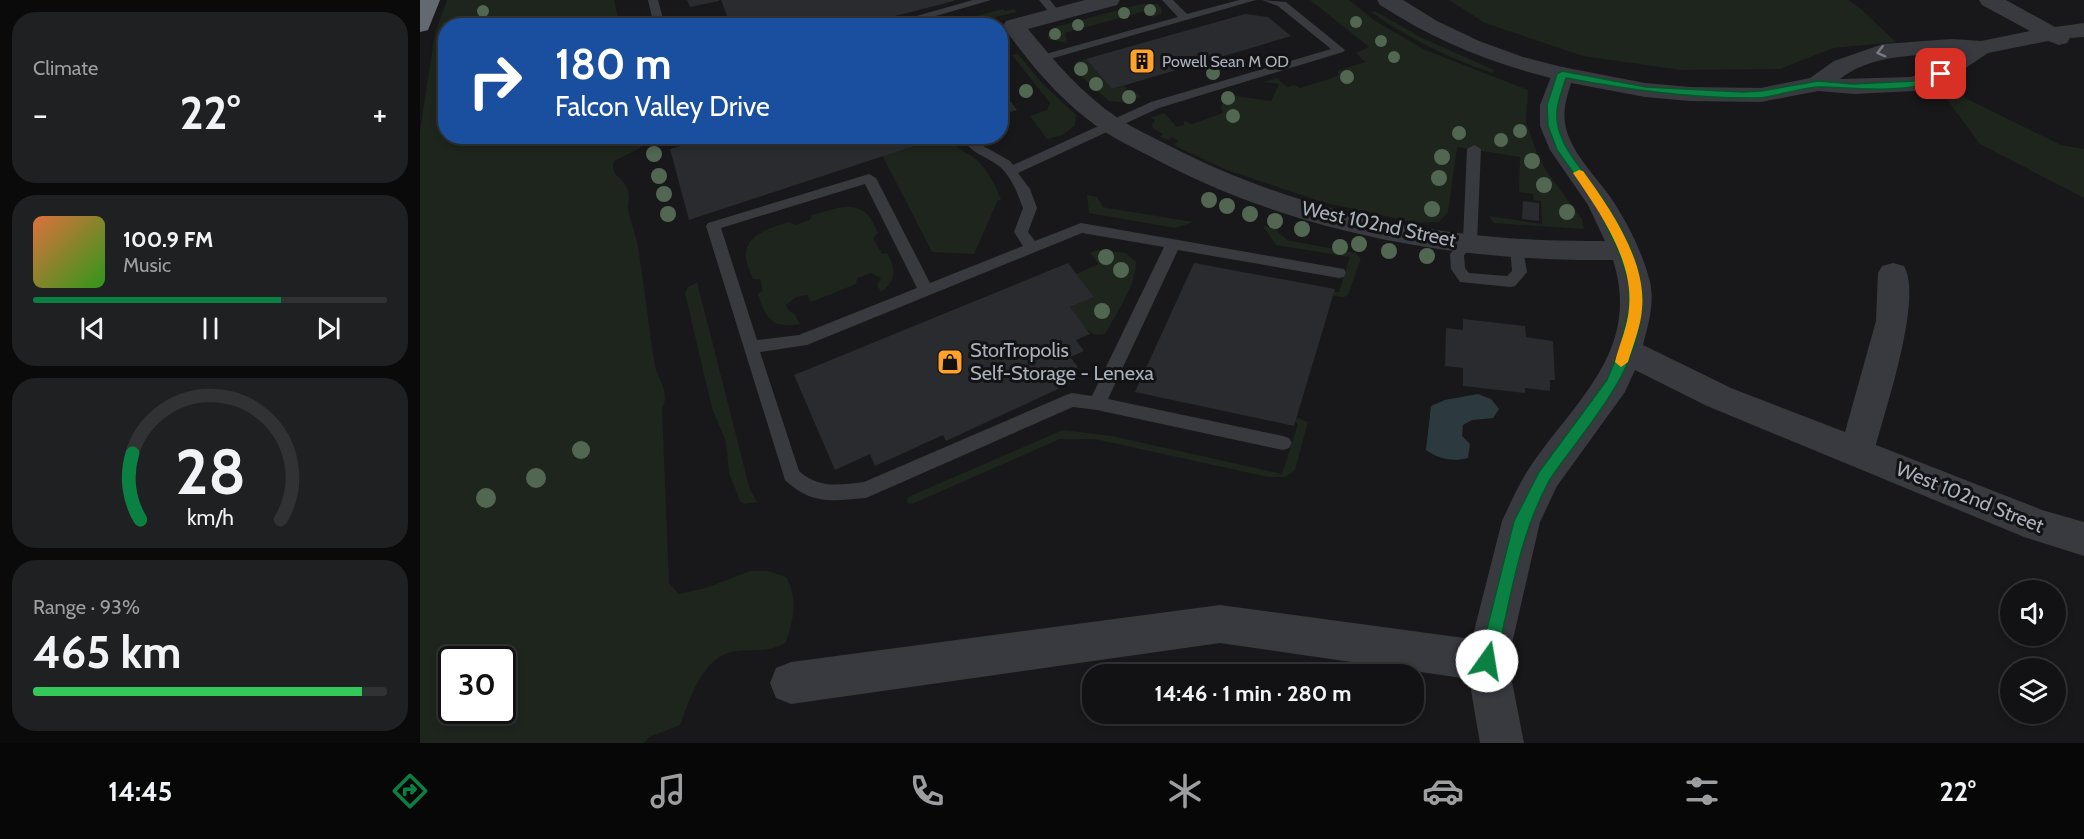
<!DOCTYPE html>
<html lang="en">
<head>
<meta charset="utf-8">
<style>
  :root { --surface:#121214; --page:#1f2022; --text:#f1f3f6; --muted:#9c9ea0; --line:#313234; --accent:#0b8043 }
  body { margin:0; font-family:Cabin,sans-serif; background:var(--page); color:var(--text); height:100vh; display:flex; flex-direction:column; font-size:22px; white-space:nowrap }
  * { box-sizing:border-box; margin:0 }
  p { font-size:20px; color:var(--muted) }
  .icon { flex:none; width:33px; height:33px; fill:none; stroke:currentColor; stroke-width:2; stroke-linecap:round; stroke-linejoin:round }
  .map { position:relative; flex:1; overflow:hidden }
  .drawer { display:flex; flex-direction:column; gap:12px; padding:12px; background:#0a0a0b; width:420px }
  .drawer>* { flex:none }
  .banner { position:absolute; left:18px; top:18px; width:570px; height:126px; border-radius:24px; box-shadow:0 3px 9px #0003,0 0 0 2px var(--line); background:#1a4fa0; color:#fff; overflow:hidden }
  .controls { position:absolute; left:1580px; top:580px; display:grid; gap:12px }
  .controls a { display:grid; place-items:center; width:66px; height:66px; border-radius:50%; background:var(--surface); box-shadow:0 3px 9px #0003,0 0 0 2px var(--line); font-size:30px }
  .speed { position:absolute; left:18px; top:646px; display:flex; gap:12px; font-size:30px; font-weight:700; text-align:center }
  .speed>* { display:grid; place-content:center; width:78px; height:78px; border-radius:50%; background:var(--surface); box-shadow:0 3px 9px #0003,0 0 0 2px var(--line); line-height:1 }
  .speed .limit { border:3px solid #111; border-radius:9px; background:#fff; color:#111 }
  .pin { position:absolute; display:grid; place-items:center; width:51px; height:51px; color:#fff; margin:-26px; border-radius:12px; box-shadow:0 3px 9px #0006 }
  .me { position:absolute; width:66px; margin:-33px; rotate:13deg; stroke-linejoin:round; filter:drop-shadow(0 0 4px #0008) }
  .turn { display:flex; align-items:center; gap:21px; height:126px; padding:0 18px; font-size:27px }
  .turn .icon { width:78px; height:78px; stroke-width:2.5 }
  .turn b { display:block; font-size:42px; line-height:51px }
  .big { font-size:45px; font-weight:700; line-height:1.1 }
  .drawer .card { flex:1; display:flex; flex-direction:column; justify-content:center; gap:9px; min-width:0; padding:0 21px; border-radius:24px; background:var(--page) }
  .drawer .dial { align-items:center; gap:0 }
  .dial svg { height:156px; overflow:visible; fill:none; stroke:var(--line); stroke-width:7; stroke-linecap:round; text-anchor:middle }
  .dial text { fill:var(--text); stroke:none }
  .song { display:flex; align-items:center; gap:18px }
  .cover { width:72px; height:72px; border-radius:9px; background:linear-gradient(135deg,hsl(20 70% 55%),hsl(110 70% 35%)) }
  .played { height:6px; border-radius:3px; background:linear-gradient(90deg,var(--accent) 70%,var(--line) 70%) }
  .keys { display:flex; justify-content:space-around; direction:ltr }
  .heat { display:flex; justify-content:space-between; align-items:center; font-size:33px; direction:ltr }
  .charge { height:9px; border-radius:4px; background:linear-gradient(90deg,#34c759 93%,var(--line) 0) }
  .trip { position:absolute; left:662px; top:664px; width:342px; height:60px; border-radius:24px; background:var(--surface); box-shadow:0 3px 9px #0003,0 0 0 2px var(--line); font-weight:700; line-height:60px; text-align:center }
  .tabs { display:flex; height:96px; justify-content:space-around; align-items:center; background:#070708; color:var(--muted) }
  .tabs .icon { width:42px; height:42px }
  .tabs .active { color:var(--accent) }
  .tabs b { font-size:27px; color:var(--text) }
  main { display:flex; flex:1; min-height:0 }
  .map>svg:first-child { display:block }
</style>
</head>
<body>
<main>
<section class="drawer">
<div class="card"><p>Climate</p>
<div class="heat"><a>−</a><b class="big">22°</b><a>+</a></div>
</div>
<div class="card">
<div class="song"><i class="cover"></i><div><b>100.9 FM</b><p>Music</p></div></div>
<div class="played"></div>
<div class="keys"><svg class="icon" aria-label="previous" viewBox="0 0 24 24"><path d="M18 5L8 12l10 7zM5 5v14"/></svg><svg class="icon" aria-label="pause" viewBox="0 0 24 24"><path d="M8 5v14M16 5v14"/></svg><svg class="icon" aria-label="next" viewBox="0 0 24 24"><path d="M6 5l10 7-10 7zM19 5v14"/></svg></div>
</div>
<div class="card dial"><svg viewBox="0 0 100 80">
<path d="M14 69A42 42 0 1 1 86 69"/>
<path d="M14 69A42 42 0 0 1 10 35" stroke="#0b8043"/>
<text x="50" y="56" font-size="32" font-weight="700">28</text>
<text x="50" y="72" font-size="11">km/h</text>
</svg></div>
<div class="card"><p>Range · 93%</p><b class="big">465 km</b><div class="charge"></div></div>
</section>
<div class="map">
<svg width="1664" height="743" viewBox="0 0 1664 743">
  <rect width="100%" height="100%" fill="#18181a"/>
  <!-- green -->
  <path fill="#1d251d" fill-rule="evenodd" d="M27 0H194L200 25 26 26V136L234 137 218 149 194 161C189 177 205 177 208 191 210 197 208 204 208 210 210 221 215 231 217 242 224 281 228 322 234 361 237 380 251 391 242 409L249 583 259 594 286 588 330 571H348L366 577C378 598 374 619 366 642 350 653 336 649 317 651 283 654 270 699 260 725L229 737 224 743H0V131L15 33ZM32 660H82V711H32Z
    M890 0H929L954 20 1005 50 1108 90 1106 122 1118 156 1127 172 1162 219 1164 229 1074 223 1069 216 1122 224 1121 201 1114 200 1113 194 1099 192 1100 157 1037 147 1028 212 1019 222 996 223 902 202 807 170 757 147 754 144 758 141 752 137 748 140 740 137 743 134 734 129 732 125 735 120 730 118 744 113 757 127 764 125V121L772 124 803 113 801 107 805 96 808 95 851 101 859 84 844 82 857 78 867 87 874 85 880 88 915 77 919 74 917 71 945 62 936 53 949 47Z
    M1029 0H1428L1442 10 1476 42 1413 48 1360 69 1261 70 1163 56 1065 23Z
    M721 4H738L742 10 741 14 733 17 725 11 645 33 647 43 628 39V34L635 27Z
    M583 9 585 11 595 9 596 12 544 25H521Z
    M955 11 1002 38 1074 70 1072 73C1029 58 988 38 951 12Z
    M598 54 622 83 656 115 655 125 643 135 627 139 610 116 627 110 630 103 592 55Z
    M666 59 692 89 704 86 708 91 713 90 721 97 701 102 689 101 653 69 656 62Z
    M1537 94 1641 145 1664 149V198L1560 144 1525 97Z
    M523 137H530C542 156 547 150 559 162 568 172 577 187 581 200H578L554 254 512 252 462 155Z
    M667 195 677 197 683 207 687 208 774 222 755 228 669 213Z
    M417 208C443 205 448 211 458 233L453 238 462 254 467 253C476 269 477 280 461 292L457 285 461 278 451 273 437 278 436 284 391 302 387 295 376 297 366 305 368 310 375 315 380 324C351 329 346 319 338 294L343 291 340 279H333C330 271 324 260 326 251 330 232 354 227 369 222L375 225 390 220 392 215Z
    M843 226 854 228 867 240 935 253 941 258 928 295 924 297 913 296 914 292H919L930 257 856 245Z
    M678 250 706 253 716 262C717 283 696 314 686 333 669 341 659 319 650 307L674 297 656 274 679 264 670 253Z
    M277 282 330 490 337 502 324 504 320 501 309 473 306 442 292 408 265 293 268 287Z
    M877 418 888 422 875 470 865 477H848L675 439H640L492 504 487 503 488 497 643 430 692 436 862 474 878 424 875 422Z"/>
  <!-- water -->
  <path fill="#2c393f" d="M1058 394 1071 399 1079 409 1073 418 1052 420 1043 425 1042 436 1050 444 1048 458C1032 462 1019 459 1006 450L1011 406 1025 400Z"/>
  <!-- building -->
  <path fill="#2a2b2e" d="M267 0H298L299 1 270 7Z
    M301 0H534V1L436 26H311Z
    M825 14 848 17 871 36 692 89 666 59Z
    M580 88 597 110 580 115Z
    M295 136H521V137L269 220 250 149Z
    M1103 201 1119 203V221L1102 219Z
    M648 263 674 297 650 307 670 334 656 340 664 351 650 357 658 367 644 374 651 383 526 441 523 435 455 466 450 454 415 470 374 375Z
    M774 263 915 289 874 426 715 392Z
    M1043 319 1105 326 1106 337 1133 341 1135 380H1130V391L1105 388V393L1043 386V368L1025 366 1026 328 1043 330Z"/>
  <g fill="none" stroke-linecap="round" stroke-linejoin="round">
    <!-- service -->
    <path fill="#383a3f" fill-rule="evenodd" d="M228 0H238L245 26H234Z
      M553 0H571L481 26H461Z
      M619 0H630L641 14 640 16H632Z
      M742 0H753L767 14 819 0H836L623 61 619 62 613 59 615 57 758 17Z
      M842 0 866 2 925 50 923 52 739 108 598 173 610 189 617 208 608 232 615 241 661 223 924 269 926 273 924 277 919 278 758 250 688 399 863 436 869 438 872 443 869 448 863 450 677 410 653 407 446 498C411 501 392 505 365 480L286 226 288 223 449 174 456 178 510 283 603 246 594 232 603 208C598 194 591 176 579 166 563 154 552 155 541 136H554L558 143 590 161 593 165 731 102 911 49 858 6ZM445 184 497 288 379 335 337 340 301 228ZM662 233 744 247 672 396 652 393 646 395 444 482C418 485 400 489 379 471L340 352 387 345Z
      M1054 145 1061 149 1057 242 1044 255 1045 268 1049 273 1087 276 1092 271 1090 247 1092 244H1102L1107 272 1095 286 1090 287 1040 282 1031 269 1030 254 1043 240 1047 149Z"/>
    <!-- minor -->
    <path fill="#383a3f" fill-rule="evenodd" d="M665 0H700L697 5 608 29C635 62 662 94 698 118 714 129 733 137 750 146 883 215 1035 243 1185 241L1168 205 1130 150 1120 126V105L1134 69 1142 67 1225 83 1270 87 1341 88 1390 78 1414 61 1463 44 1532 39 1561 41 1610 31 1562 5 1559 0H1586L1635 27 1664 23V37L1650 38 1647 43 1639 45 1628 41 1568 53 1529 79 1494 91 1434 94 1398 91 1341 102 1270 101 1225 97 1151 83C1147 97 1143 108 1145 123 1149 151 1176 176 1191 198 1207 222 1223 253 1230 282 1235 303 1228 325 1223 345L1311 388 1425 432 1456 321 1458 273 1462 266 1473 263 1484 266C1503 297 1466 408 1456 445L1622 510 1664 522V556L1604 537 1287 406 1215 370 1205 392 1137 486 1120 522 1088 661 1104 743H1060L1049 679 800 643 371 704 356 698 350 683 356 668 371 662 800 605 1052 639 1082 521C1091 502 1100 481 1112 464 1158 398 1221 349 1193 260 1036 262 874 233 735 159 717 149 696 140 679 128 641 101 610 65 583 26L586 21ZM1532 53H1537L1513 69 1491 77 1420 79C1452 54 1494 56 1532 53Z"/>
    <!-- tertiary -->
    <path fill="#383a3f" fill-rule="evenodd" d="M957 0H983L1017 21 1059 41 1103 57 1150 69 1154 74 1150 79 1142 81C1076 65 1017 42 960 5Z"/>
    <!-- motorway -->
    <path fill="#646971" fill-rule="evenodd" d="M0 0H20L8 30 0 32Z"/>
  </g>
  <!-- trees -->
  <g fill="#516752">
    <circle cx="730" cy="10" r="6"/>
    <circle cx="63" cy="11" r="6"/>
    <circle cx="704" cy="13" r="6"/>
    <circle cx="936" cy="22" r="6"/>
    <circle cx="658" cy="25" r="6"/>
    <circle cx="635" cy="34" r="6"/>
    <circle cx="961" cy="41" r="6"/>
    <circle cx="974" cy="57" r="6"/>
    <circle cx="661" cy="69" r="7"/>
    <circle cx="793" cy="73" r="7"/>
    <circle cx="927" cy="77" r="7"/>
    <circle cx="676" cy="84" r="7"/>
    <circle cx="606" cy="91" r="7"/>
    <circle cx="709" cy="97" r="7"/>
    <circle cx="808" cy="98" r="7"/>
    <circle cx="813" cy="116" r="7"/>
    <circle cx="1100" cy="131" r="7"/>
    <circle cx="1039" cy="133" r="7"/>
    <circle cx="1081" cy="140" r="7"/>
    <circle cx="234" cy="154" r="8"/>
    <circle cx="1022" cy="157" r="8"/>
    <circle cx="1112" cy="161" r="8"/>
    <circle cx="239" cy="176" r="8"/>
    <circle cx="1019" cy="178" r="8"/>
    <circle cx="1124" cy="185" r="8"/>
    <circle cx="244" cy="194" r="8"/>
    <circle cx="789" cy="200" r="8"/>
    <circle cx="807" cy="206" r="8"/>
    <circle cx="1012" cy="209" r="8"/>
    <circle cx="1147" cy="212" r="8"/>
    <circle cx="248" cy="214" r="8"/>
    <circle cx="830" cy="214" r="8"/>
    <circle cx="855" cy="221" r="8"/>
    <circle cx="882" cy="229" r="8"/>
    <circle cx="939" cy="244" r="8"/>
    <circle cx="920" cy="247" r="8"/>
    <circle cx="969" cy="251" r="8"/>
    <circle cx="1007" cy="256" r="8"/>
    <circle cx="686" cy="257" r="8"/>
    <circle cx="701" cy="270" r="8"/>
    <circle cx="682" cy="311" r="8"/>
    <circle cx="161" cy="450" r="9"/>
    <circle cx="116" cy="478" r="10"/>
    <circle cx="66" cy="498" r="10"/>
  </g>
  <!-- one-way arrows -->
  <defs><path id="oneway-chevron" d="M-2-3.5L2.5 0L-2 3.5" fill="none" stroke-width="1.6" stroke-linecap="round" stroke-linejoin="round" transform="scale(1.5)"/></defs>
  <use stroke="#767b83" href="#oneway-chevron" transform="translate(1461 52) rotate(166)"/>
  <!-- route -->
  <path fill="#0b8043" stroke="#07532c" stroke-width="1.5" d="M1142 71 1226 87 1323 92 1341 91 1398 81 1434 84 1493 81 1521 71 1526 74C1499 96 1435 88 1401 87 1380 87 1358 97 1337 98 1273 99 1209 90 1146 78 1141 94 1134 109 1138 126 1143 149 1160 167 1173 185 1197 218 1226 266 1222 309 1217 365 1184 406 1152 449 1144 460 1135 471 1128 483 1099 537 1090 601 1076 661L1074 667 1067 669 1061 667 1059 661 1094 521 1119 472 1187 380 1199 351 1209 309V283L1198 250 1176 205 1137 150 1128 126 1127 105 1137 74Z"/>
  <!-- slow -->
  <path fill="#f59e0b" d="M1159 170 1163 171C1189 207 1227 261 1222 309 1221 326 1213 345 1208 362L1201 367 1195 362C1199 345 1208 326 1209 308 1214 260 1179 211 1153 173Z"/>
  <!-- icons -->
  <defs>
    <g id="building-square" transform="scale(1.35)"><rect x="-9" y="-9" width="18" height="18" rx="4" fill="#ffa22b" stroke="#131315"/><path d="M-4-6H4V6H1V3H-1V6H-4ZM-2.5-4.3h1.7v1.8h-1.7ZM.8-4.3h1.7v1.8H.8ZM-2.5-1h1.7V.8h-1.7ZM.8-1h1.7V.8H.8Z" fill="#111"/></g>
    <g id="shop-square" transform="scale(1.35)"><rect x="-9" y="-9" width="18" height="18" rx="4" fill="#ffa22b" stroke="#131315"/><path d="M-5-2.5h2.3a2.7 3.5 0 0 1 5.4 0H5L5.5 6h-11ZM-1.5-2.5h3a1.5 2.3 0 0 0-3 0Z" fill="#111"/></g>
  </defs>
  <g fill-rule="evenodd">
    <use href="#building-square" x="722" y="61"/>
    <use href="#shop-square" x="530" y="362"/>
  </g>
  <g text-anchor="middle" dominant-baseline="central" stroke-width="6" stroke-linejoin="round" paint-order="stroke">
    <!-- far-poi labels -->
    <g font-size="16" fill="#a9b0bb" stroke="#131315" text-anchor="start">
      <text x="742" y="61">Powell Sean M OD</text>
    </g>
    <!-- street labels -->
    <g font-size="20" fill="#a9b0bb" stroke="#131315">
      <text transform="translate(959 224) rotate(12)">West 102nd Street</text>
      <text transform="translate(1550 497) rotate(22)">West 102nd Street</text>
    </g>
    <!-- poi labels -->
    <g font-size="20" fill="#a9b0bb" stroke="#131315" text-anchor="start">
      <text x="550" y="350">StorTropolis<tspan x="550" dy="23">Self-Storage - Lenexa</tspan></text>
    </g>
  </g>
</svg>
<div class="controls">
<a><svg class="icon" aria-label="sound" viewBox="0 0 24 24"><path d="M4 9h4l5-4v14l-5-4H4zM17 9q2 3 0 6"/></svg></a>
<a><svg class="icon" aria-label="layers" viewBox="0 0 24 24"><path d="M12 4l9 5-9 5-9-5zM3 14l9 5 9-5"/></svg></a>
</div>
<div class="speed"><div class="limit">30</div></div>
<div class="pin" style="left:1521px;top:74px;background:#d93025"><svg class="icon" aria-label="arrive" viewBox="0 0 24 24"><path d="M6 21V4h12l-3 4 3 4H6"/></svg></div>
<svg class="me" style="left:1067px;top:661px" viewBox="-20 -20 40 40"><circle r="19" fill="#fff"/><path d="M0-13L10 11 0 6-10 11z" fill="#0b8043"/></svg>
<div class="trip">14:46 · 1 min · 280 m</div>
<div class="banner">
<div class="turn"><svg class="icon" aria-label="right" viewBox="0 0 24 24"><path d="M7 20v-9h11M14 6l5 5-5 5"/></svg><div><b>180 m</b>Falcon Valley Drive</div></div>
</div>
</div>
</main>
<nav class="tabs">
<b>14:45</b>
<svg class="icon active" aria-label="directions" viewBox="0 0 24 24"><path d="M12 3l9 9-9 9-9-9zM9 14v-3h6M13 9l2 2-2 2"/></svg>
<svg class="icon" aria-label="music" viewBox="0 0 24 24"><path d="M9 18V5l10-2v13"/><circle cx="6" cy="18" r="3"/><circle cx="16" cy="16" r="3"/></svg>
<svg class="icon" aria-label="phone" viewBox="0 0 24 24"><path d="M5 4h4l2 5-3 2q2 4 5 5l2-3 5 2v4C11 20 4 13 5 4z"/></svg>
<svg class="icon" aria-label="climate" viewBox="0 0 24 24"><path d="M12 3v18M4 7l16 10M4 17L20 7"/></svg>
<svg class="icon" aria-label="car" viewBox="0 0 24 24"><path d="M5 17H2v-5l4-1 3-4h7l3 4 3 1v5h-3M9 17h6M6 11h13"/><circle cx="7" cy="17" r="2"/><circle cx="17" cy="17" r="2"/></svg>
<svg class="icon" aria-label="filters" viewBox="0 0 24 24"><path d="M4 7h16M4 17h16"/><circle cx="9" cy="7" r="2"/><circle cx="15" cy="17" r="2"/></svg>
<b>22°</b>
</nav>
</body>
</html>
